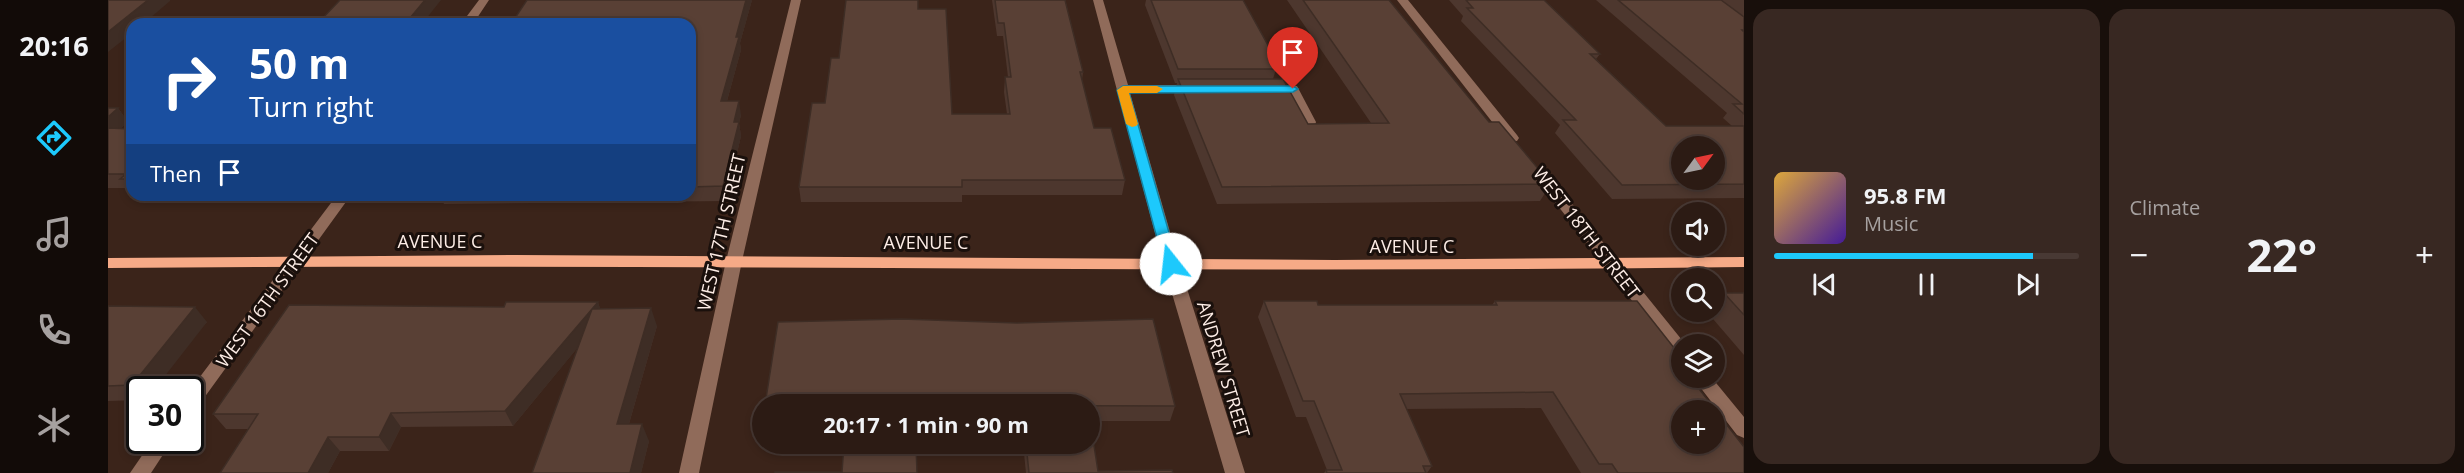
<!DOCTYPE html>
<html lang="en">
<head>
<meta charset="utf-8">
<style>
  :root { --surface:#2c1b14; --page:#382822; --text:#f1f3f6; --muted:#a6a1a0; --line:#483934; --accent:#1dc9fc }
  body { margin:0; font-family:"Open Sans",sans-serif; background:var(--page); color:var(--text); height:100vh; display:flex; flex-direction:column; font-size:22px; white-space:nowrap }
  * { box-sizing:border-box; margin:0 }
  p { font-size:20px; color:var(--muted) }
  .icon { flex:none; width:33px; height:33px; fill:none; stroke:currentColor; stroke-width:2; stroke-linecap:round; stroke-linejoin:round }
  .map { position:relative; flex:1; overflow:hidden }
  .panel { display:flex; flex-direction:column; gap:9px; padding:9px; background:#180f0b; width:720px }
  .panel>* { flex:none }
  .banner { position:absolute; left:18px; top:18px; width:570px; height:183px; border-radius:18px; box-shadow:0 3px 9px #0003,0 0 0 2px var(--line); background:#1a4fa0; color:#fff; overflow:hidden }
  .needle { width:39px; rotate:57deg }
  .controls { position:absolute; left:1563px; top:136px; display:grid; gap:12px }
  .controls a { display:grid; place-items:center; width:54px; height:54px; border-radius:50%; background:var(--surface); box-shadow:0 3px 9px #0003,0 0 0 2px var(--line); font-size:30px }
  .speed { position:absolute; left:18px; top:376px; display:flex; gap:12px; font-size:30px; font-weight:700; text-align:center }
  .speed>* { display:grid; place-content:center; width:78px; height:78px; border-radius:50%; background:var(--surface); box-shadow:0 3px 9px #0003,0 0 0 2px var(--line); line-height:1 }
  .speed .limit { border:3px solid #111; border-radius:9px; background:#fff; color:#111 }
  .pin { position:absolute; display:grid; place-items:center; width:51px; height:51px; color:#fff; margin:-62px -26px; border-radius:50% 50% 50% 0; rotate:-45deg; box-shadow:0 0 6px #0007 }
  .pin .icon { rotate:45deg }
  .me { position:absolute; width:66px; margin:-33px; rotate:344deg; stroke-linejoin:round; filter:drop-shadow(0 0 4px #0008) }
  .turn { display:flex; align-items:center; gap:21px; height:126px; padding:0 24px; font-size:27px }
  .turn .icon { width:78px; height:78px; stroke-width:2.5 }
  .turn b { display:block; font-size:42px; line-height:51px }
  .then { display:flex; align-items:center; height:57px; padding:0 24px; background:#0003; gap:12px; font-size:22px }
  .big { font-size:45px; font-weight:700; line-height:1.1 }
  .panel .card { flex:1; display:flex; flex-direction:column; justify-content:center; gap:9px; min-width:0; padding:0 21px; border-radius:18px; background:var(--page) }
  .song { display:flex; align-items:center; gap:18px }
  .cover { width:72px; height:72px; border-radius:9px; background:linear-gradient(135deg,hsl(40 70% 55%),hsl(260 70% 35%)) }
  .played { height:6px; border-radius:3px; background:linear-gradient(90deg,var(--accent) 85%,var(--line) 85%) }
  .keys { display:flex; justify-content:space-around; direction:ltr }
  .heat { display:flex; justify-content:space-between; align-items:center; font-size:33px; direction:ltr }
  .panel .tiles { flex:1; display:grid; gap:9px; grid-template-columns:repeat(2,1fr) }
  .trip { position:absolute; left:644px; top:394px; width:348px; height:60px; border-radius:30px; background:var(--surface); box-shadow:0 3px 9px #0003,0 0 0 2px var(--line); font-weight:700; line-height:60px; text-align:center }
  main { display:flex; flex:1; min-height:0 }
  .dock { display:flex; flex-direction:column; width:108px; justify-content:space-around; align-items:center; background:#120b08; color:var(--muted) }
  .dock .icon { width:42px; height:42px }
  .dock .on { color:var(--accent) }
  .dock b { font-size:27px; color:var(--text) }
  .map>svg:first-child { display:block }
</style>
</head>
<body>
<main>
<nav class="dock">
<b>20:16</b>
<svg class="icon on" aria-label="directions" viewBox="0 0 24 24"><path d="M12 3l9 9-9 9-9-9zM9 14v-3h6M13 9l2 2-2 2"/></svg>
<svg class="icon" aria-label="music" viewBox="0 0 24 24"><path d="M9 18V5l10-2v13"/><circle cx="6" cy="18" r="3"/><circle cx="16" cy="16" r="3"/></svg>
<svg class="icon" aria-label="phone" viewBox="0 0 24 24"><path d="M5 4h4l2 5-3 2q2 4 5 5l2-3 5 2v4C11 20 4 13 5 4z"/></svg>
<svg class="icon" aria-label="climate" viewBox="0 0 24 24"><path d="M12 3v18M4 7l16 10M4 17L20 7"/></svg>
</nav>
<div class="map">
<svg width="1636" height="473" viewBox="0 0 1636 473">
  <rect width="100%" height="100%" fill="#3b241a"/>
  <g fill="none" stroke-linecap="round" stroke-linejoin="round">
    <!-- minor -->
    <path fill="#906b5a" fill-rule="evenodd" d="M371 0H381L365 24H353Z
      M683 0H693L634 261 591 473H571L618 261Z
      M985 0H995L1020 85H1087L1093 89 1087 93H1022L1071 263 1137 473H1117L1055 263Z
      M1289 0H1300L1409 135 1411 138 1409 141H1399Z
      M1162 85 1189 86 1208 122 1207 125H1197L1181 93 1158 92 1156 89 1158 86Z
      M1430 167 1435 168 1578 345H1574V358L1568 357 1425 174 1423 171Z
      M229 195H243L88 409 82 411V390Z
      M1585 378H1604L1636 417V438L1629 435Z
      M44 441H64L43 473H22Z"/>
    <!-- major -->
    <path fill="#f6aa87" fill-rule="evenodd" d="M409 255 1227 260 1636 257V267C1091 274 545 263 0 268V258Z"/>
  </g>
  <!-- wall -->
  <path fill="#4d372e" d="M644 0 632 43 633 50 619 101 633 115 631 123 633 136 618 201 336 204 334 200H276L273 195H582V24Z
    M884 0H957L975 72 974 80 986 128 1017 180 1014 195H854V202H693L691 187 731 58 810 9 844 114H899L896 92 897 77H900L895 36H889Z
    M1038 0H1135L1166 56 1164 62 1168 69 1165 79 1200 124 1263 123 1179 0H1281L1381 122 1443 184 1432 201 1109 204 1066 95 1069 83H1067L1037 5Z
    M1341 0H1436L1492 54 1488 59 1558 126H1624L1615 118 1619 113 1488 0H1636V198L1504 199 1447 133 1452 125 1353 21 1355 16Z
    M0 108H10L20 122 13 128 24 129V193L19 188H0Z
    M1616 293H1636V355L1599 312H1606V303Z
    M1156 301 1210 305H1384L1387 301 1592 381 1588 386 1636 473H1473L1433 408 1298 409 1324 466 1319 473H1216L1218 470H1219L1198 417H1188L1150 317Z
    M490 302 492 309 549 326 521 424 541 441 533 473 470 347 405 426 293 427 281 451H232L220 473H112L140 429H118L105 414Z
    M0 306 99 322 32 390V400L0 401Z
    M981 405 1067 406 1062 421H982L990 471 1065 473H918L915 444H981Z"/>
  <!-- shaded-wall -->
  <path fill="#3e2d25" d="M40 0H62V1L35 24H24V33L0 52V32Z
    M317 0H333L314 24H297Z
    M638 0H644L632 43 633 50 615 115 613 101 628 37Z
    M631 101 633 115 631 123 633 136 618 201 615 186 626 122Z
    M10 108 20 122 0 140V117Z
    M490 302 495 317 405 426 397 411Z
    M87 307 99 322 46 390H32V392L24 385Z
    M543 308 549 326 516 441 509 424Z
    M283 413 293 427 281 451 271 437Z
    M534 424 541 441 533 473H522Z
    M220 437 232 451 220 473H200Z"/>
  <!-- building -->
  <path fill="#594035" stroke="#3e2d25" stroke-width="1.5" fill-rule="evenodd" d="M0 0H40L0 32Z
    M232 0H317L297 24 210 23Z
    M419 0H638L628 37H631L613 101H631L626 122H631L615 186 582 187V24H403Z
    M738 0H810V9H838L844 114H902L897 77H903L896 23H890L887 0H957L975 72H972L986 128H1003L1017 180H854V187H691L704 103H717L723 58H731Z
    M1043 0H1135L1166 56H1161L1168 69H1070Z
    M1195 0H1281L1381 122H1391L1443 184 1114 187 1070 79H1175L1200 124 1281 123Z
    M1358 0H1436L1492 54H1482L1558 126H1636V184L1514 185 1455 120H1468L1359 8H1365ZM1574 147H1606V180H1574Z
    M1510 0H1613L1636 17V30H1634L1636 32V114L1625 104H1634Z
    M0 108H10L0 117Z
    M0 128 24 129V179H12L18 174H0Z
    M1616 293H1636V315Z
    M1156 301H1209L1210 305H1389L1387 301H1529L1574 358V378H1590L1592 381H1585L1636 447V473H1510L1504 464H1491L1445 392 1292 394 1324 466H1315L1318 473H1219L1218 470H1234L1206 401H1195ZM1574 411H1606V444H1574Z
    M398 302H490L397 411 283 413 271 437H220L200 473H112L150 414H105L181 305 396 307Z
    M0 306 87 307 24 385 0 386Z
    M543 308 509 424H534L522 473H424L484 309Z
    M794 319 909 323 1045 319 1067 406 657 405 670 322Z
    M981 414 990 471 1064 470 1065 473H921L918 444H981Z
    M736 444H808L809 473H667V472H734Z"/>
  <!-- route -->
  <path fill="#1dc9fc" stroke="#1383a4" stroke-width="1.5" d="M1015 86H1185L1190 89 1185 92 1021 93 1070 264 1063 269 1056 264 1009 90Z"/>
  <!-- slow -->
  <path fill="#f59e0b" d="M1015 86H1049L1055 89 1049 93H1021L1030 124 1028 126 1024 127 1018 124 1009 90Z"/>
  <g text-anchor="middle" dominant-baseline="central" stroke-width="6" stroke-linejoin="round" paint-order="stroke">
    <!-- street labels -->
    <g font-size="18" fill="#fdede6" stroke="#1a100c">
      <text transform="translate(613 232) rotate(-77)">WEST 17TH STREET</text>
      <text transform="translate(1479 232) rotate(52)">WEST 18TH STREET</text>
      <text x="332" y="241">AVENUE C</text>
      <text x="818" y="242">AVENUE C</text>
      <text x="1304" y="246">AVENUE C</text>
      <text transform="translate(159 300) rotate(-54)">WEST 16TH STREET</text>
      <text transform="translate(1116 369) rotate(73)">ANDREW STREET</text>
    </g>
  </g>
</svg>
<div class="controls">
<a><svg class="needle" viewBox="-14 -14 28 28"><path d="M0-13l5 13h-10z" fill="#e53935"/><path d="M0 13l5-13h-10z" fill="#a6a1a0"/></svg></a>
<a><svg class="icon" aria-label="sound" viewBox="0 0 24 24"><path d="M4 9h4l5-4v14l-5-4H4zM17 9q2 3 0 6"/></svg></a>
<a><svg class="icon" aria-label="search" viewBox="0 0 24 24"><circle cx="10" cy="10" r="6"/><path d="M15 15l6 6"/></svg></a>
<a><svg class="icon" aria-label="layers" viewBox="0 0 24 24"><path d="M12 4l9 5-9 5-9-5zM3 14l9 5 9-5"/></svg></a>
<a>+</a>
</div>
<div class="speed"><div class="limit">30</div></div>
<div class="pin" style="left:1185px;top:89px;background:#d93025"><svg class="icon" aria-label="arrive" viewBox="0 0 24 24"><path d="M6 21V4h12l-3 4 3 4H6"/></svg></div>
<svg class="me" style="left:1063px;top:264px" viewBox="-20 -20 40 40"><circle r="19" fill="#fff"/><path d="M0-13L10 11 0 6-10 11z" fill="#1dc9fc"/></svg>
<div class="trip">20:17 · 1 min · 90 m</div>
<div class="banner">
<div class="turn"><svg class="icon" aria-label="right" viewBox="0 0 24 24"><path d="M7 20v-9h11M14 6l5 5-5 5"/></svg><div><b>50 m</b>Turn right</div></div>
<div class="then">Then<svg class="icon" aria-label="arrive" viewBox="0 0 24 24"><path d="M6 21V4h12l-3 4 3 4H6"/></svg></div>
</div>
</div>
<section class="panel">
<div class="tiles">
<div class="card">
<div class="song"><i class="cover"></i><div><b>95.8 FM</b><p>Music</p></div></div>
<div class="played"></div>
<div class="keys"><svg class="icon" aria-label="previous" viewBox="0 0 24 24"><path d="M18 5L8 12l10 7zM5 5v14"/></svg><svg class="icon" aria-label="pause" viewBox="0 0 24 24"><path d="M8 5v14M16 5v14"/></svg><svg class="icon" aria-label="next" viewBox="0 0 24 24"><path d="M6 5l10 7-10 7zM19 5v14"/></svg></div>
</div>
<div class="card"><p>Climate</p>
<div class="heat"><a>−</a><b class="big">22°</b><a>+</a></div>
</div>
</div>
</section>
</main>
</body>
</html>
